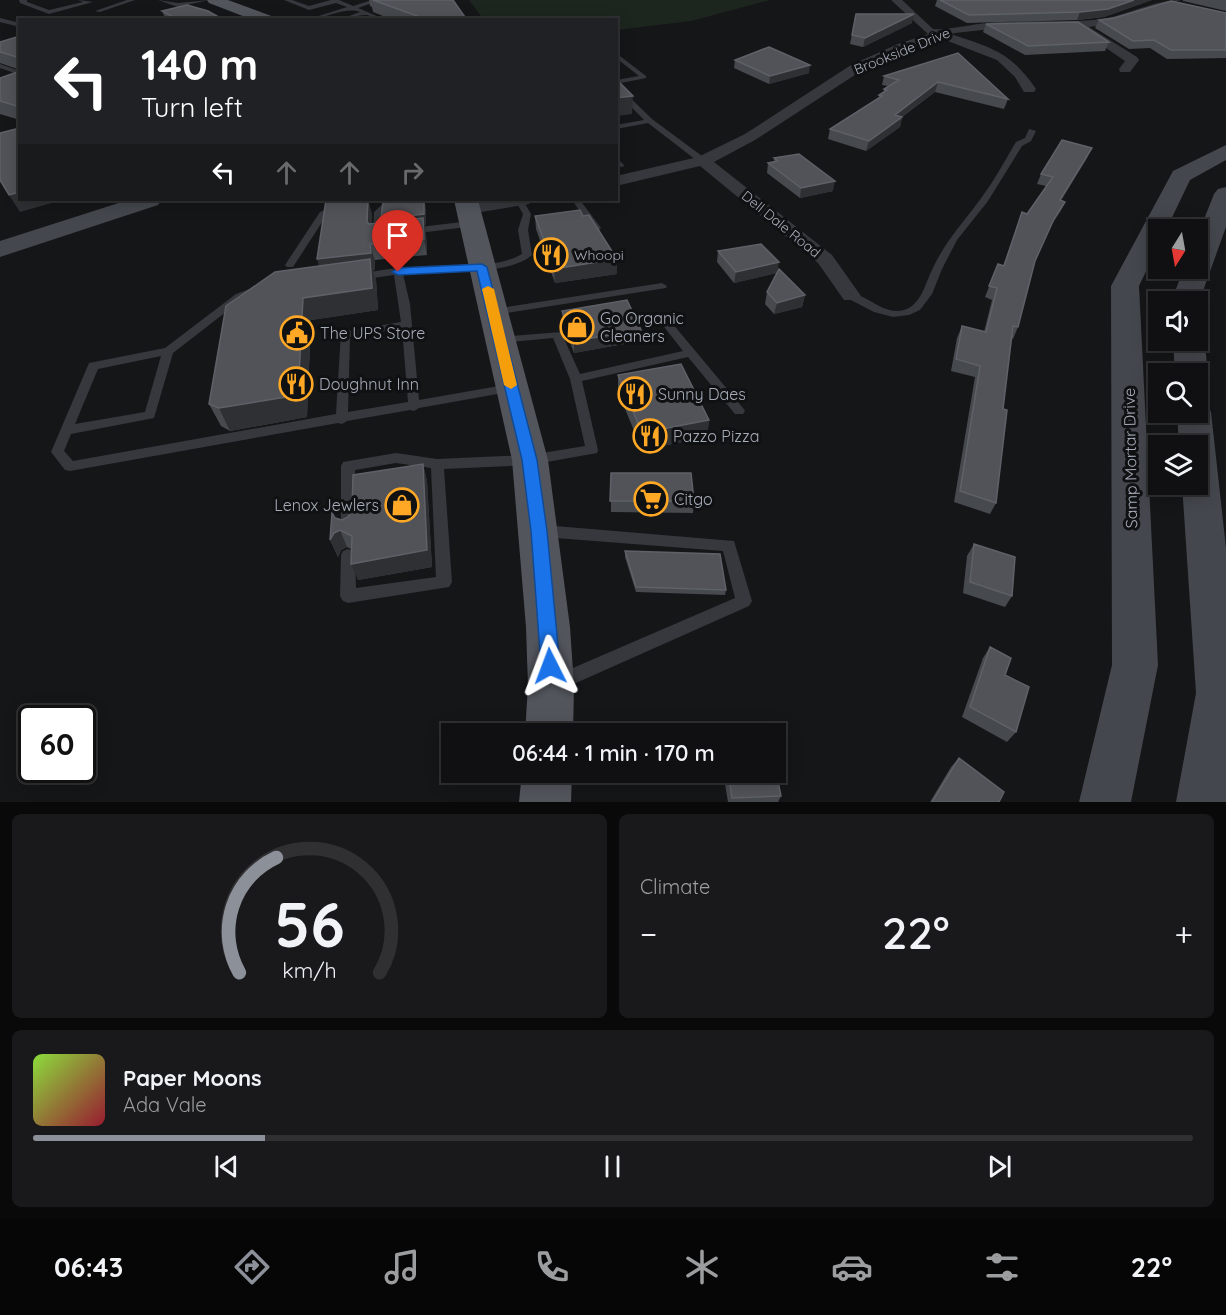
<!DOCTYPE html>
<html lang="en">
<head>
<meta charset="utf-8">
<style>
  :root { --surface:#101012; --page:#19191b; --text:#f1f3f6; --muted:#9c9d9f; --line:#303032; --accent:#8c9099 }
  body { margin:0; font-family:Quicksand,sans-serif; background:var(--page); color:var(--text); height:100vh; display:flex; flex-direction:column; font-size:22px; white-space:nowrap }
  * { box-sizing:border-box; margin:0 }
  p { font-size:20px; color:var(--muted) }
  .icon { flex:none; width:33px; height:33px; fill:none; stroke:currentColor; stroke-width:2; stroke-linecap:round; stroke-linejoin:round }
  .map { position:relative; height:802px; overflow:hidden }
  .drawer { display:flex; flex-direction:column; gap:12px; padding:12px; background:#09090a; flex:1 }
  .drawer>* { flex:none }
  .guide { position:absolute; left:18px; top:18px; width:600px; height:183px; border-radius:0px; box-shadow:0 3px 15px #0003,0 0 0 2px var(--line); background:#202124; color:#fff; overflow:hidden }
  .needle { width:39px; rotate:191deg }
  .fabs { position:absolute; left:1148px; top:219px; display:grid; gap:12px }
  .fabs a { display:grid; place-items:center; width:60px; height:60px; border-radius:0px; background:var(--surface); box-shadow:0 3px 15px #0003,0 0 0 2px var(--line); font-size:30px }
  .speed { position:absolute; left:18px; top:705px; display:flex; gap:12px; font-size:30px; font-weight:700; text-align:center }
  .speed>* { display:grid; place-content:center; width:78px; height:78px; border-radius:50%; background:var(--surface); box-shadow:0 3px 15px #0003,0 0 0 2px var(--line); line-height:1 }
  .speed .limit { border:3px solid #111; border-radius:9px; background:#fff; color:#111 }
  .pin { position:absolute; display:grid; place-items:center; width:51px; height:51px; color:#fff; margin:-62px -26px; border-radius:50% 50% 50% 0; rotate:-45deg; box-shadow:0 0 6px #0007 }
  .pin .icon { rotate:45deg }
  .me { position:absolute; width:66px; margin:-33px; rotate:357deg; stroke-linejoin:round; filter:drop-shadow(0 0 4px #0008) }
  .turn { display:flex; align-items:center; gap:21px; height:126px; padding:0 24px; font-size:27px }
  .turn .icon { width:78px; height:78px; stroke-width:2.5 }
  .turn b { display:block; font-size:42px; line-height:51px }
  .lanes { display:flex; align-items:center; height:57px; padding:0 24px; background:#0003; justify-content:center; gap:30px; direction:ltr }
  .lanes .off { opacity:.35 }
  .big { font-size:45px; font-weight:600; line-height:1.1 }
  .drawer .widget { flex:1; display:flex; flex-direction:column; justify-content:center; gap:9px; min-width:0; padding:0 21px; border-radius:9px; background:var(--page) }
  .drawer .dial { align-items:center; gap:0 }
  .dial svg { height:156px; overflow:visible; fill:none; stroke:var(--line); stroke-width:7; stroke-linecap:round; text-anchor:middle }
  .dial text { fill:var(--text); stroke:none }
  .song { display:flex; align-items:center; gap:18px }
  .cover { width:72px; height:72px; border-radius:9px; background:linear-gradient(135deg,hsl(90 70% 55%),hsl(350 70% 35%)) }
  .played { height:6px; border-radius:3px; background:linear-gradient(90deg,var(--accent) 20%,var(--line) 20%) }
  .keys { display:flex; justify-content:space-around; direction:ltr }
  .heat { display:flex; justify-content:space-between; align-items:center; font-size:33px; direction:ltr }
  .drawer .tiles { flex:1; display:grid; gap:12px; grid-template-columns:1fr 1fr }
  .widget:last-child { grid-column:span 2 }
  .trip { position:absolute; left:441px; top:723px; width:345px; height:60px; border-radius:0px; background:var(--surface); box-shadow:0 3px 15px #0003,0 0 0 2px var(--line); font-weight:600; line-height:60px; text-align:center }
  .tabs { display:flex; height:96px; justify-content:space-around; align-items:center; background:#060607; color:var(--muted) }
  .tabs .icon { width:42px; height:42px }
  .tabs .on { color:var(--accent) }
  .tabs b { font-size:27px; color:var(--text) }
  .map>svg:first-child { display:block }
</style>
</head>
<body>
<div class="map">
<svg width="1226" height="802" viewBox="0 0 1226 802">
  <rect width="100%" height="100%" fill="#151618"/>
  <!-- green -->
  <path fill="#1d261e" d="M469 0H770L691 21 617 30 616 20 483 19Z"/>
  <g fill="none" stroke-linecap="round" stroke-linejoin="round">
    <!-- service -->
    <path fill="#36383d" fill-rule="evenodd" d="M19 0H27V2L49 10 83 2 78 0 93 2 49 14 20 3Z
      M127 0H135L100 12 95 11Z
      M158 0 178 3 209 0 178 7Z
      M284 0H292L309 6 331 0H339L353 6 372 0H381L358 8 386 20C379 20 374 17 367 15 359 14 347 20 338 20L360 12C344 6 323 20 306 20L347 7 336 3 309 10Z
      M256 13 258 16 245 20H235Z
      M63 16 73 19V20L61 19Z
      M0 18 20 23V27L0 22Z
      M616 53 646 76V78L616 84V80L639 76 616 58Z
      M0 64 20 71V75L0 68Z
      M616 84 652 119 706 159V163H700L648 123 616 129V125L644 120 616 91Z
      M1029 129 1036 131 1031 141 1022 146 988 201 957 240 942 269 932 294 920 310 909 315 893 317 874 312 847 298V294C866 291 881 316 904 310 921 305 925 284 932 270 944 243 962 224 979 201 993 183 1004 162 1016 142L1025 138Z
      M616 157 624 165 623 167 616 166Z
      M346 200H356L326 216 293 267H287L285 265 320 212Z
      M394 200H406L391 206 382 213 381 233 383 235 379 238H373L374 212 385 202Z
      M515 200H523L531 214 528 230 532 255C510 276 434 271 403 274L410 304 419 400 510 384 514 385 516 388 514 391 419 408 414 411 410 410 347 421 342 424 338 423 70 471 65 470 51 452 89 363 165 348 236 294 255 287 260 290 259 292 244 298 173 353 154 418 71 434 64 451 73 461 336 414 341 332 401 322 394 275 358 280 354 279V275C377 270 401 267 425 266 453 265 497 269 522 254L518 230 523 214ZM402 328 408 402 348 412 350 337ZM161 356 145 412 75 424 98 369Z
      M572 200H580L601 228 599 230H593Z
      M471 221 474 222V226L411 234 406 231 411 228Z
      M662 283 667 286 666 288 494 315 489 312 494 309Z
      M663 316 667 317 743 408 745 411 743 414H735L688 357 582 381 598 450 597 453 530 465 444 469 452 582 449 587 348 603 343 601 340 596 341 555 343 551 348 549 353 551 355 555 356 588 436 577 431 468 396 463 355 470V529L353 533 348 535 343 533 341 529V466L343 462 396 453 437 459 530 455 585 446 570 379 553 338 500 343 495 340 500 337 561 332 580 374 683 351 658 319Z
      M543 525 734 541 752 601 749 606 558 691 552 689 550 683 552 677 735 598 723 551 543 537 538 535 536 531 538 527Z"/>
    <!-- minor -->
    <path fill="#36383d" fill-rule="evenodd" d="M891 0H902L933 29C942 31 975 24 987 23 1025 19 1064 24 1102 19 1129 15 1153 0 1181 0L1110 24 1089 27 1137 57 1139 60 1130 72H1120L1119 69 1125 61 1077 28 991 29 955 33 951 34C992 48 1011 52 1036 89L1034 92H1024L1015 77 997 60 940 38 906 50 861 71 755 140 714 162 832 255 861 296 858 300H844L818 263 700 166 616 186V176L698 157 745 134 851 65 898 44 928 34Z
      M495 200H532L529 204 469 214 463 213 460 209 463 205Z"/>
    <!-- secondary -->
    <path fill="#44474d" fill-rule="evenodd" d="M1226 145V160L1190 180 1166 230H1158V247L1139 286 1158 665 1131 802H1079L1112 665 1111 286 1173 171Z
      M1226 187V227L1199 302 1197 305V302H1171L1184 268H1197V237L1214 194 1218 189Z
      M128 200H162L158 205 0 257V241Z
      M1197 333C1207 342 1210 370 1202 382L1197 383V374H1175L1173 340H1197Z
      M1197 401 1206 404 1211 412 1226 548V802H1176L1196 693 1182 484H1197V446H1179L1177 412H1197Z"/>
    <!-- primary -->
    <path fill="#52555c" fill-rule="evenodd" d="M207 0H228L274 17 276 20H253L209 3Z
      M454 200H478L548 460 570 627 574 686 573 734H525L528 686 526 627 512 460Z
      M522 772H572L571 802H519Z"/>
  </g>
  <!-- wall -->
  <path fill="#46494d" d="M369 0H453L467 20H393L373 12 372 7 370 6Z
    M937 0H1152L1104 17 1077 20 967 23 935 6Z
    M1183 0H1226V11L1183 1Z
    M162 11 224 20H166Z
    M1226 13V58L1167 59 1150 48 1129 49 1095 28 1099 20Z
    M856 14 912 23 863 47 850 44Z
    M986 24 1109 42 1105 51 1025 55 983 32Z
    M20 36V70L0 63V42Z
    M958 53 1008 99 1004 109 935 92 902 117 900 127 866 151 828 139 830 129 879 98V95L884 92V89L888 86 882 85 884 76Z
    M735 60 809 73 769 84 734 68Z
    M20 71V120L0 114V78Z
    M774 158 833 191 800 198 767 173 768 163 774 162Z
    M1087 158 1061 200 1065 202 1060 212 1050 227 1035 261 1018 327 1013 339 1011 338 1003 409 996 503 990 514 954 502 975 377 951 371 957 338 962 326 984 332 992 300 985 297 998 264 1003 266 1022 212 1027 214 1046 186 1037 184 1041 174Z
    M368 200 372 215 371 224 381 223V219L426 208V225H425L426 234 427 255 375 260V270H373L376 280 378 310 311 320 307 417 230 431 221 426 209 404 319 266Z
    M535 216H583L617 274 555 283 536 229Z
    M718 251 777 273 805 295 802 307 774 314 765 304 767 292 777 273 734 283 717 262Z
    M562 311 641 330V341L574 353 563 322Z
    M618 375 709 420 707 437 642 450 618 392Z
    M423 464 427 481 432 567 358 580 351 549 347 547 341 550 338 557 330 540 335 518 342 520 348 517Z
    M611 473 694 501 693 513 611 512Z
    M974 544 1012 596 1005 607 963 593 967 556Z
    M625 551 726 590 725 595 636 592 625 557Z
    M990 647 1005 675 1016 732 1007 742 962 717 983 658Z
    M959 758 999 802H930L951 767Z
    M723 772H776L781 796 778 802H728Z"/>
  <!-- shaded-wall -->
  <path fill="#2e3033" d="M1134 0H1152L1104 17 1077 20 1080 12Z
    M914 14 912 23 863 47 865 38Z
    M810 65 809 73 769 84 770 76Z
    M938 82 935 92 893 123 902 117 900 127 866 151 869 141 895 115Z
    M633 96 632 114 616 116V98Z
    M1092 148 1087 158 1055 211 1060 200Z
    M835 181 833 191 800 198 801 188Z
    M20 192V200H62L20 212 9 195Z
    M368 200 372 215 371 238 367 222Z
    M424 200 426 208V225H425L426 234 427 255 424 239 383 230 381 219Z
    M1065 202 1060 212 1049 229 1054 219Z
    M370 244 375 260V270H373L376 280 378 310 311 320 307 417 230 431 219 408 303 298 322 276 317 259Z
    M617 259V274L555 283 554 269Z
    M779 262 777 273 734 283 736 272Z
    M805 295 802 307 774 314 777 303Z
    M641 330V341L574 353V341Z
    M709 420 707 437 642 450V433Z
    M423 464 427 481 432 567 358 580 351 564Z
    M340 530 347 547 341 550 338 557 330 540 334 533Z"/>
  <!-- building -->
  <path fill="#515359" stroke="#5e6168" stroke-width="1.5" d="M373 0H453L467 20H428Z
    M940 0H1134L1108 9 1080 12 969 15Z
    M1171 1 1226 13V50H1171L1154 40 1133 41 1099 20 1114 18Z
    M187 5 208 11 224 20H179L162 11Z
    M856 14H914L865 38 852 35Z
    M1078 22 1109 42 1028 46 986 24Z
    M20 36V58L0 52V42Z
    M769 47 810 65 770 76 735 60Z
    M958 53 1008 99 938 82 895 115 902 117 869 141 830 129 882 96 879 95 887 90 884 89 899 80 884 76Z
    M20 71V107L0 101V78Z
    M616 79 633 96 616 98Z
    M20 128V192L9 195 0 180V133Z
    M1062 140 1092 148 1060 200 1065 202 1054 219 1035 261 1018 327 1013 326 1003 409 1007 410 996 503 960 491 980 366 956 359 962 326 986 332 997 288 989 286 998 264 1004 266 1022 212 1027 214 1053 177 1041 174Z
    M799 154 835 181 801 188 768 163 778 161 774 158Z
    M326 200H368L367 222 369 224 423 218 424 239 370 244 371 253 317 259Z
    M405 200H424V214L381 219 383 202Z
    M580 210 583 216 589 215 617 259 554 269 535 216Z
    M761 244 779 262 736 272 718 251Z
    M370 259 372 288 303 298 298 395 219 408 209 404 226 306 275 272Z
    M779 269 805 295 777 303 767 292Z
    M627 300 641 330 574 341 562 311Z
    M681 364 709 420 642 433 618 375Z
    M423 464 427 550 351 564 352 536 340 530 334 533 330 540 332 513 335 518 342 520 348 517 352 510 353 475Z
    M611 473H691L694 501H610Z
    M974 544 1015 557 1012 596 970 582Z
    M625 551 720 554 726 590 636 587Z
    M990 647 1011 658 1005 675 1029 687 1016 732 970 707Z
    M959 758 1004 792 999 802H932Z
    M776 771 781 796 732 798 728 772H776Z"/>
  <!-- route -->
  <path fill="#1a73e8" stroke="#114b97" stroke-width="1.5" d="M482 264 487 267 537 460 547 531 560 666 557 673 550 675 544 673 541 666 531 531 522 460 477 271 398 275 392 272 398 268Z"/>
  <!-- slow -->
  <path fill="#f59e0b" d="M488 286 494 289 517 385 511 389 504 385 482 289Z"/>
  <!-- icons -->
  <defs>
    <g id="restaurant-ring" transform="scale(1.725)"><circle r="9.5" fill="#101113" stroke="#ffa826" stroke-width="1.5"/><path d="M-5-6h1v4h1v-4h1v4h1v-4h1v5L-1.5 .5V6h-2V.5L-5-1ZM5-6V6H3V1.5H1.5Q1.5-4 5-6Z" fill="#ffa826"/></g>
    <g id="shop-ring" transform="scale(1.725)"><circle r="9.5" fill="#101113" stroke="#ffa826" stroke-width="1.5"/><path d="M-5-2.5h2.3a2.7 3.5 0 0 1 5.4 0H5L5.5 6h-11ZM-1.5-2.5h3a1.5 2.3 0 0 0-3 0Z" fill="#ffa826"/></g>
    <g id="civic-ring" transform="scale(1.725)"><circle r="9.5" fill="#101113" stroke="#ffa826" stroke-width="1.5"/><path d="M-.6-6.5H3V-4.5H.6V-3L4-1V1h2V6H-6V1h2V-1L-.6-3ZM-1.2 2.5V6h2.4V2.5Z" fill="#ffa826"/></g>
    <g id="supermarket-ring" transform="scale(1.725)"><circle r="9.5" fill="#101113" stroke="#ffa826" stroke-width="1.5"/><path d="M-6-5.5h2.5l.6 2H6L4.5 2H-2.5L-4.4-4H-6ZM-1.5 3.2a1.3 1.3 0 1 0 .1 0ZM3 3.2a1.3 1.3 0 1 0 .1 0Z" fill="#ffa826"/></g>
  </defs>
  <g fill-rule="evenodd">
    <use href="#restaurant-ring" x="551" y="255"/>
    <use href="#shop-ring" x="577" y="327"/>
    <use href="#civic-ring" x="297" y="333"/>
    <use href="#restaurant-ring" x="296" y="384"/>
    <use href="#restaurant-ring" x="635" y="394"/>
    <use href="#restaurant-ring" x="650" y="436"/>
    <use href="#supermarket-ring" x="651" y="499"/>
    <use href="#shop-ring" x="402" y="505"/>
  </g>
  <g text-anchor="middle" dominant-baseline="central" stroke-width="6" stroke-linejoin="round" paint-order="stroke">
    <!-- far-street labels -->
    <g font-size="14" fill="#a6adb9" stroke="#101113">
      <text transform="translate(902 51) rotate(-22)">Brookside Drive</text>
      <text transform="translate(781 224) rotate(39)">Dell Dale Road</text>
    </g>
    <!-- far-poi labels -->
    <g font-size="14" fill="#a6adb9" stroke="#101113" text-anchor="start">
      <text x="574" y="255">Whoopi</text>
    </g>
    <!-- poi labels -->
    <g font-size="16" fill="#a6adb9" stroke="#101113" text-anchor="start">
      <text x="600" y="318">Go Organic<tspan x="600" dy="18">Cleaners</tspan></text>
      <text x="320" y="333">The UPS Store</text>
      <text x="319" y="384">Doughnut Inn</text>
      <text x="658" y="394">Sunny Daes</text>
      <text x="673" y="436">Pazzo Pizza</text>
      <text x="674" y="499">Citgo</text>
      <text x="379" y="505" text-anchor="end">Lenox Jewlers</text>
    </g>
    <!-- street labels -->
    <g font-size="16" fill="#a6adb9" stroke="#101113">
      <text transform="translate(1130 458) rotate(-91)">Samp Mortar Drive</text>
    </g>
  </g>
</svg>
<div class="fabs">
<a><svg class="needle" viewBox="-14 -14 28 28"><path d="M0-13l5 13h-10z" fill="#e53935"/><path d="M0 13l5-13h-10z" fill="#9c9d9f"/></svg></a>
<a><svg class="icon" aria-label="sound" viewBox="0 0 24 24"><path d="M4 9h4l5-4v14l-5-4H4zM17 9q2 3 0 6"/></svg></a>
<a><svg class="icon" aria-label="search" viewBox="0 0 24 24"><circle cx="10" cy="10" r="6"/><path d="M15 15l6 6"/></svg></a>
<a><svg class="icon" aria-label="layers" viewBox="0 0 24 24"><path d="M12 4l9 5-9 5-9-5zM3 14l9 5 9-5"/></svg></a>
</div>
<div class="speed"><div class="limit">60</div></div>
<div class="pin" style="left:398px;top:272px;background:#d93025"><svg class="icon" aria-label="arrive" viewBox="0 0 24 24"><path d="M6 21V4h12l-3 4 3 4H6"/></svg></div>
<svg class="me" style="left:550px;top:666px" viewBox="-20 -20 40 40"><path d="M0-17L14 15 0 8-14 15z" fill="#1a73e8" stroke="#fff" stroke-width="4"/></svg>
<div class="trip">06:44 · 1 min · 170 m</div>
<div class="guide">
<div class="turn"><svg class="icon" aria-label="left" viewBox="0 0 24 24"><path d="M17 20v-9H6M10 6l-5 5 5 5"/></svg><div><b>140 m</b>Turn left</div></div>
<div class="lanes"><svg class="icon" aria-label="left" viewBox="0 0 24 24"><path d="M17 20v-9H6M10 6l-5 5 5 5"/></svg><svg class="icon off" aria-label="ahead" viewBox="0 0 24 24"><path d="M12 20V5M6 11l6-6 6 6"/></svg><svg class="icon off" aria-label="ahead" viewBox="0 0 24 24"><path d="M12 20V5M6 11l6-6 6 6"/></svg><svg class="icon off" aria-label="right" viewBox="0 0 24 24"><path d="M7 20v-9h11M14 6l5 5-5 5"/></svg></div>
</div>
</div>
<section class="drawer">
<div class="tiles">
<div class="widget dial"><svg viewBox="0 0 100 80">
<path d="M14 69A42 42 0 1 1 86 69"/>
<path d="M14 69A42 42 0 0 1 33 10" stroke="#8c9099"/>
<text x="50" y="56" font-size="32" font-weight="700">56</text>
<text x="50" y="72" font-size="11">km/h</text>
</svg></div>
<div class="widget"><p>Climate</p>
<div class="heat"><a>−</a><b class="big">22°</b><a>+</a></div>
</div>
<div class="widget">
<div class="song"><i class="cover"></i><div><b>Paper Moons</b><p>Ada Vale</p></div></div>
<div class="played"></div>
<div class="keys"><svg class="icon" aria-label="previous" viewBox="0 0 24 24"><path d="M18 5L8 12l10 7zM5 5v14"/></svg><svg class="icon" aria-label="pause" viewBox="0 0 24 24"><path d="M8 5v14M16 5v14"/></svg><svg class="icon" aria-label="next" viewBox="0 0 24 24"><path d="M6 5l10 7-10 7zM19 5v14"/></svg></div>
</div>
</div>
</section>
<nav class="tabs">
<b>06:43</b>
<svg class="icon on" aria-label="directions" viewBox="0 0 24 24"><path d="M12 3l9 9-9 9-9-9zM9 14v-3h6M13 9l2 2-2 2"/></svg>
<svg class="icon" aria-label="music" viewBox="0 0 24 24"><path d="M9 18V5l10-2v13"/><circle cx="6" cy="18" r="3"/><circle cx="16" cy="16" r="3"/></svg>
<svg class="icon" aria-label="phone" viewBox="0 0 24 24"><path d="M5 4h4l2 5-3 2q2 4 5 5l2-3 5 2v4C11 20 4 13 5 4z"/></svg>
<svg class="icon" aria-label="climate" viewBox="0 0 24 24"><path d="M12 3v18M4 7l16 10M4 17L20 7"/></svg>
<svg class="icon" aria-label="car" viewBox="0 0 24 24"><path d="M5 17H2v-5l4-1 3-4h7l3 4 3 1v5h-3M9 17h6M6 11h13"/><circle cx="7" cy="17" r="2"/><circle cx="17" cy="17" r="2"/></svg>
<svg class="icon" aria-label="filters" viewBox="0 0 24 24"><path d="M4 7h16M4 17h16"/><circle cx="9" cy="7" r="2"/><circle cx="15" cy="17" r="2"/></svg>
<b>22°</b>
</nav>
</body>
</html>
